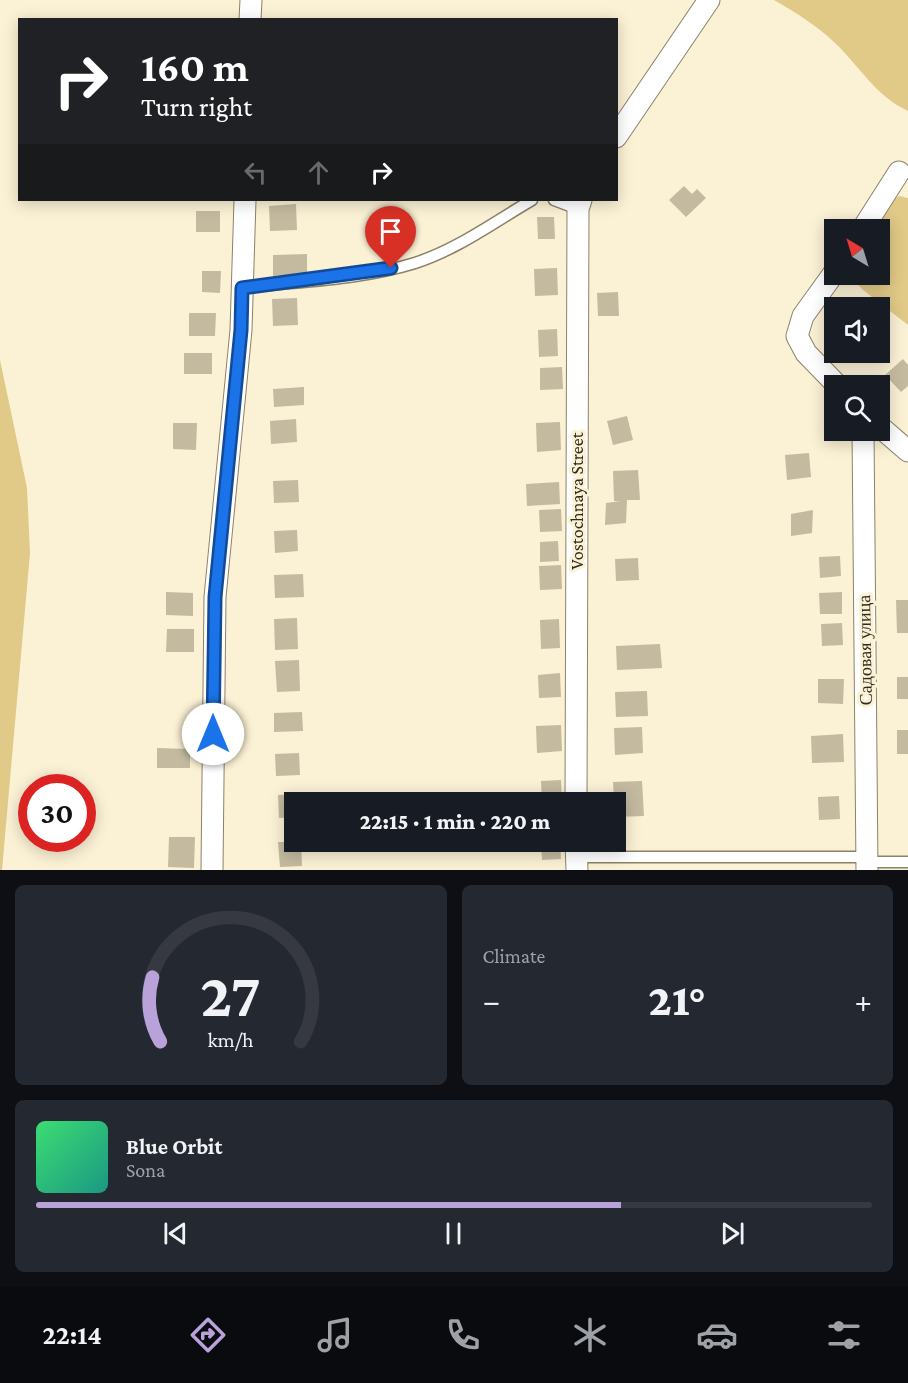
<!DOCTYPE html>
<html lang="en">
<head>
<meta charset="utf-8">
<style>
  :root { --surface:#171b24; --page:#242831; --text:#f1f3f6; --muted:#9ea1a6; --line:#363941; --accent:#b9a2da }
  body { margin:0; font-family:"Crimson Pro",serif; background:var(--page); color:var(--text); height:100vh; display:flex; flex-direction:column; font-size:22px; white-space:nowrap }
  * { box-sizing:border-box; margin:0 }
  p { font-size:20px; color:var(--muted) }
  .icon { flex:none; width:33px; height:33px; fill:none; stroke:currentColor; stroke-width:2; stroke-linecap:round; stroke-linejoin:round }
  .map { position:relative; height:870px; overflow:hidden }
  .side { display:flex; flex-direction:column; gap:15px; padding:15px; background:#0d0f14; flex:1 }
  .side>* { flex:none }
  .guide { position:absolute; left:18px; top:18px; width:600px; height:183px; border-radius:0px; box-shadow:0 3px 15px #0003; background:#202124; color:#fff; overflow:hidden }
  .needle { width:39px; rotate:322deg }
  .fabs { position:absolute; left:824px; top:219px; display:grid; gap:12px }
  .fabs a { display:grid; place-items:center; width:66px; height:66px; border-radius:0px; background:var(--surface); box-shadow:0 3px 15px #0003; font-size:30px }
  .speed { position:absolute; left:18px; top:774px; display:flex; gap:12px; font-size:30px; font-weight:700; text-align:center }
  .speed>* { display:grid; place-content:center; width:78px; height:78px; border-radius:50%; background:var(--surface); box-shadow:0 3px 15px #0003; line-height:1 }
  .speed .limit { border:9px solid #d22; background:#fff; color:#111 }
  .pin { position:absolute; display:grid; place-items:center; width:51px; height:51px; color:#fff; margin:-62px -26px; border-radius:50% 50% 50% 0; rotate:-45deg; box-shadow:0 0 6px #0007 }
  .pin .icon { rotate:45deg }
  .me { position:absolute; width:66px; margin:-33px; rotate:0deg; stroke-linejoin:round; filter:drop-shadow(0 0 4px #0008) }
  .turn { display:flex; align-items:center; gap:21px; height:126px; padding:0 24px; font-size:27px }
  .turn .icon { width:78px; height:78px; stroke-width:2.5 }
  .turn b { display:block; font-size:42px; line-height:51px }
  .lanes { display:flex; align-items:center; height:57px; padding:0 24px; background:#0003; justify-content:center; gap:30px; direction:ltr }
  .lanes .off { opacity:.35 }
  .big { font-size:45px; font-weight:800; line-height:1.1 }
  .side .card { flex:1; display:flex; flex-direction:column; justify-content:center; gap:9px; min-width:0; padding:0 21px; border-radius:9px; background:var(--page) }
  .side .dial { align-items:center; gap:0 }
  .dial svg { height:156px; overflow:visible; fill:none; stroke:var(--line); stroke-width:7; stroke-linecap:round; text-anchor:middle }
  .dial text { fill:var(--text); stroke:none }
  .song { display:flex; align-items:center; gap:18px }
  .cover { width:72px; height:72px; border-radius:9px; background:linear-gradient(135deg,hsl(140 70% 55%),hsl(170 70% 35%)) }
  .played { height:6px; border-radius:3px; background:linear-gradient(90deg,var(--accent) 70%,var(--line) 70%) }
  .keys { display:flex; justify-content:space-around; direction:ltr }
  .heat { display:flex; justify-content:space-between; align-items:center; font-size:33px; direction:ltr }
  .side .tiles { flex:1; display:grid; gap:15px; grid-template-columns:1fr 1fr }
  .card:last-child { grid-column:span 2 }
  .trip { position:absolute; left:284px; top:792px; width:342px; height:60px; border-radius:0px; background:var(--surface); box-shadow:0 3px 15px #0003; font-weight:800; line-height:60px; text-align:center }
  .tabs { display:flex; height:96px; justify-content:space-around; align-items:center; background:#090b0e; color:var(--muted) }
  .tabs .icon { width:42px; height:42px }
  .tabs .current { color:var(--accent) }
  .tabs b { font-size:27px; color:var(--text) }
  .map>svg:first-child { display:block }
</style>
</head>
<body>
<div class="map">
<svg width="908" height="870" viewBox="0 0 908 870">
  <rect width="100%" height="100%" fill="#fbf1d5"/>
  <!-- green -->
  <path fill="#e1c987" d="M774 0H908V111C874 95 860 66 834 42 816 25 795 12 774 0Z
    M899 196 908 198V325L863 290 849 275 879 274V230L869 229 891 201Z
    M0 360 27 488 30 553 2 870H0Z"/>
  <!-- building -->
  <path fill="#c4baa0" d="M684 186 692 194 697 189 706 198 686 217 669 200Z
    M296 204 297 230 270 231 269 206Z
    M196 211H220V232H196Z
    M537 217H554L555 239H538Z
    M307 254V274L273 276V255Z
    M557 268 558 295 535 296 534 269Z
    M202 271H221L220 293 202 292Z
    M618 292 619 316H598L597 293Z
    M297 298 298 325 273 326 272 299Z
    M189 313H216L215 336H189Z
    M557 329 558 356 539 357 538 330Z
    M184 353H212V374H184Z
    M903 359 908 365V386L901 392 885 375Z
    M562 367 563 389 540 390V368Z
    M304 387V405L274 407 273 389Z
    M627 416 633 440 613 445 607 421Z
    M296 419 297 442 271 444 270 421Z
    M560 422 561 450 537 452 536 423Z
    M173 423H197L196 450 173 449Z
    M809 453 811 477 787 480 785 455Z
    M638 470 640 500H627L626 523 605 525 606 503 621 501H614L613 471Z
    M298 480 299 502 274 503 273 481Z
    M559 482 560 504 527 506 526 484Z
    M561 509 562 531 540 532 539 510Z
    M813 510 812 533 791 536V514Z
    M297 530 298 551 275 553 274 531Z
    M558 541 559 561 540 562V542Z
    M840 556 841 576 820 578 819 557Z
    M638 558 639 580 616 581 615 559Z
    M561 565 562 589 540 590 539 566Z
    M303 574 304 597 275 598 274 575Z
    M166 592 193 593V616L166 615Z
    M842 592V614H820L819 593Z
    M896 600H908V633H897Z
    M297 618 298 649 275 650 274 619Z
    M559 619 560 648 541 649 540 620Z
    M842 623 843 645 822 646 821 624Z
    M167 629H194V652H166Z
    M660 644 662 668 617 670 616 646Z
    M299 660 300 691 277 692 275 661Z
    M560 673 561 697 539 698 538 675Z
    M897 677H908V699H897Z
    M818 679H844L843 704 818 703Z
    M647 691 648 716 616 717 615 692Z
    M302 712 303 731 274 732V713Z
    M561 725 562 751 537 753 536 726Z
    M642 727 643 753 615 755 614 728Z
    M897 730H908V754H897Z
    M843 734 844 762 812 763 811 736Z
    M157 748 190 749V768H157Z
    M299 753 300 775 276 776 275 754Z
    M561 780 562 802H542L541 781Z
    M642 781 644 816 615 817 613 782Z
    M300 794V802H294V817L279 818 278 795Z
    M839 796 840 819 819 820 818 797Z
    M169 837H195L194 868 168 867Z
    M278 842H301L302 866 280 867Z
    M541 842H560L561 859 542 860Z"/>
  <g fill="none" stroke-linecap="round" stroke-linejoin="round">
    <!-- service casing -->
    <g stroke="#8b8269" stroke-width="13">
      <path id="service" d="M554 200 578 209
        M242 288C299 281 360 280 415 263 458 249 494 222 532 200
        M576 857H867
        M867 862H908"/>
    </g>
    <!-- minor casing -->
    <g stroke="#8b8269" stroke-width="23">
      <path id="minor" d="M250 20 251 0
        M616 137 709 0
        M862 230 899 172
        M834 273 803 316 797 336 806 353 838 386
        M879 426 908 451
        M863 430 867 870
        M576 802 578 209 581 200
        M576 842 577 870
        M212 870 215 597 241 330 245 200"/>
    </g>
    <!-- service -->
    <use href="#service" stroke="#fff" stroke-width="10"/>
    <!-- minor -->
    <use href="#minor" stroke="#fff" stroke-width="21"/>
  </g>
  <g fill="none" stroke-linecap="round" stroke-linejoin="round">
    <!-- route casing -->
    <g stroke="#114b97" stroke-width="15">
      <path id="route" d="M213 734 215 597 241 330 242 288 391 268"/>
    </g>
    <!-- route -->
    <use href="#route" stroke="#1a73e8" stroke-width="10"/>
  </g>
  <g text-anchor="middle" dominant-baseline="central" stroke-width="6" stroke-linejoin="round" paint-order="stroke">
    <!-- street labels -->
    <g font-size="18" fill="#2e2a20" stroke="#fbf1d5">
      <text transform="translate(577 501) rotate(-90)">Vostochnaya Street</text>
      <text transform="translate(865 650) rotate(-91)">Садовая улица</text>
    </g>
  </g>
</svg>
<div class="fabs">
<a><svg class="needle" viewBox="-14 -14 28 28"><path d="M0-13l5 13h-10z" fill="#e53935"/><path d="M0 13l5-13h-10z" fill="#9ea1a6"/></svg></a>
<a><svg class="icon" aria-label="sound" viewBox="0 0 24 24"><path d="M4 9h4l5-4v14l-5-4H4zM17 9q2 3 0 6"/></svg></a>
<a><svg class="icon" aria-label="search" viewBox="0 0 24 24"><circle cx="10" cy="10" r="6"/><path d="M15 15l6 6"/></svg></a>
</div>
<div class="speed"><div class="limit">30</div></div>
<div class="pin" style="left:391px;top:268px;background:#d93025"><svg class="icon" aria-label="arrive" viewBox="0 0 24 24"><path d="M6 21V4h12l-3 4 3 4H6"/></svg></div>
<svg class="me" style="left:213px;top:734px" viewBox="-20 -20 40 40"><circle r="19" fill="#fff"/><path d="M0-13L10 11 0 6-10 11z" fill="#1a73e8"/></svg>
<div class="trip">22:15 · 1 min · 220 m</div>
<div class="guide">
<div class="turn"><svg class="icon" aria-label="right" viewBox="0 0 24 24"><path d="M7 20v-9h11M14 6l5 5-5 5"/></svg><div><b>160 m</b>Turn right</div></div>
<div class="lanes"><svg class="icon off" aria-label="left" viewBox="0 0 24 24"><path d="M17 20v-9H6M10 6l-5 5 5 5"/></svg><svg class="icon off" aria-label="ahead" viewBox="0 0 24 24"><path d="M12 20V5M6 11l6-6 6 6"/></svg><svg class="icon" aria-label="right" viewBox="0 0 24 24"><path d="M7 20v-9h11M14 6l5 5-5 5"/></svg></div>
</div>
</div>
<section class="side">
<div class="tiles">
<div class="card dial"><svg viewBox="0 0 100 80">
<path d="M14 69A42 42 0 1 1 86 69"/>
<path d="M14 69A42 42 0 0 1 10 36" stroke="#b9a2da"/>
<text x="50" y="56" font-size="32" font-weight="700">27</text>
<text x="50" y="72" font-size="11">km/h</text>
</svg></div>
<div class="card"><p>Climate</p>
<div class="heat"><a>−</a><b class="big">21°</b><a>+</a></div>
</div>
<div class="card">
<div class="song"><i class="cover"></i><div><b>Blue Orbit</b><p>Sona</p></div></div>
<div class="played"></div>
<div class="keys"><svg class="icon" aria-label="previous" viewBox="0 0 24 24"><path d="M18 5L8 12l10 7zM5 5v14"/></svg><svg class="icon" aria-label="pause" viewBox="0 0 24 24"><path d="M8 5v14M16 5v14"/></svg><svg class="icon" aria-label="next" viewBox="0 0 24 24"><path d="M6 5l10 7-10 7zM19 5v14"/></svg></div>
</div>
</div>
</section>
<nav class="tabs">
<b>22:14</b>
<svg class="icon current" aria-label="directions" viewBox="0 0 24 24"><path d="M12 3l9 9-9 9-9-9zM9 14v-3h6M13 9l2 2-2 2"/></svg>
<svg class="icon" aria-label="music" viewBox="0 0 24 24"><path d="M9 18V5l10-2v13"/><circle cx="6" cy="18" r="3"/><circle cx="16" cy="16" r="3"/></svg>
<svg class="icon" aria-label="phone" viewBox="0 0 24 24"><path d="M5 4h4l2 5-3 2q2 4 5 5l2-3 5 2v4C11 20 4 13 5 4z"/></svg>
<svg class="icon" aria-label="climate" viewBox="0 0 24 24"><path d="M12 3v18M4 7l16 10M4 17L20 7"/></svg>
<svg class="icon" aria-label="car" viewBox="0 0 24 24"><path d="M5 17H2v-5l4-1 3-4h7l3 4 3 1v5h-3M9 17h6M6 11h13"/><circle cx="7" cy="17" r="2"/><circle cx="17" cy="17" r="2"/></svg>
<svg class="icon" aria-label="filters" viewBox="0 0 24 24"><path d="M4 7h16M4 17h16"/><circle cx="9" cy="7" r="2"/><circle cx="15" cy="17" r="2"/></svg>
</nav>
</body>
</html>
